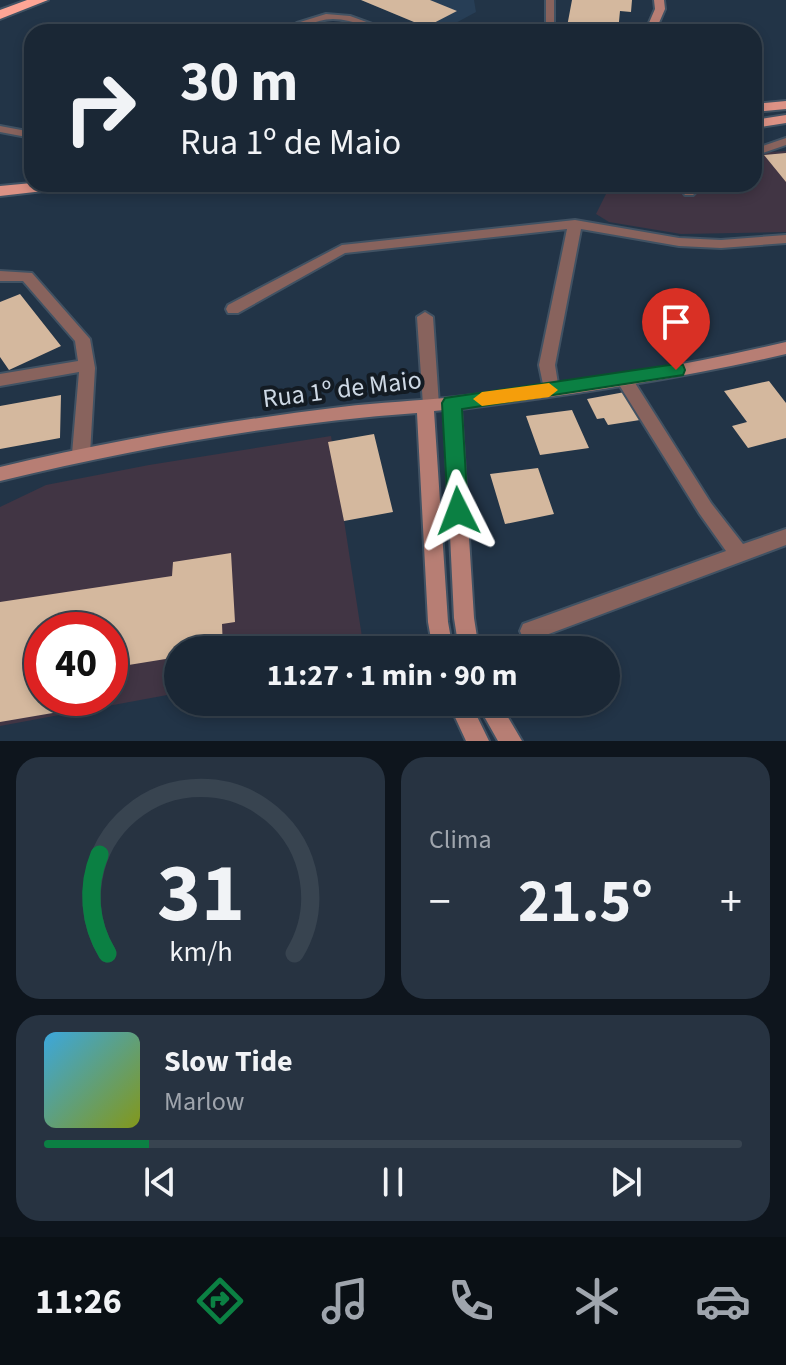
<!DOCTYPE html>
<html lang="pt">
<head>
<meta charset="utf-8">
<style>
  :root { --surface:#1a2735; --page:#273341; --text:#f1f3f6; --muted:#9fa5ad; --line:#384450; --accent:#0b8043 }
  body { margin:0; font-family:"Source Sans 3",sans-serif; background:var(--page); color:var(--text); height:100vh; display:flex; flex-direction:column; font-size:30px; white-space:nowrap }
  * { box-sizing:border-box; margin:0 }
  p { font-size:26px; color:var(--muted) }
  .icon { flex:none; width:44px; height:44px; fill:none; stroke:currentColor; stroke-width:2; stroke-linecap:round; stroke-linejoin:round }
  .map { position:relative; height:741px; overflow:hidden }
  .sheet { display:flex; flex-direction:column; gap:16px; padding:16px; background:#0e151d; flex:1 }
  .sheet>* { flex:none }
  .hud { position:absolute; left:24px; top:24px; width:738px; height:168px; border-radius:24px; box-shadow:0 4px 12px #0003,0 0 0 2px var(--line); background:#1a2735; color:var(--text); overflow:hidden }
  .speed { position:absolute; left:24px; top:612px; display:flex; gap:16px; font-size:40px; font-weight:700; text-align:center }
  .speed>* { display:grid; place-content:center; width:104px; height:104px; border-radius:50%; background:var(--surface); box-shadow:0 4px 12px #0003,0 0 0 2px var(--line); line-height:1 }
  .speed .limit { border:12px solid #d22; background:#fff; color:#111 }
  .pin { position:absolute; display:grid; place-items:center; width:68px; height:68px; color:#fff; margin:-82px -34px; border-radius:50% 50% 50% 0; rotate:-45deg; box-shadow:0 0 8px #0007 }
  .pin .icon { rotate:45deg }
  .me { position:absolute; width:88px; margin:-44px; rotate:357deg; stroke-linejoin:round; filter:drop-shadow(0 0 6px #0008) }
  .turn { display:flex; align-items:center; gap:28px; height:168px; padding:0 24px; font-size:36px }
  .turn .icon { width:104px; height:104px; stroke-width:2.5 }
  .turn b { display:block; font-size:56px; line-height:68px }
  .big { font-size:60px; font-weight:700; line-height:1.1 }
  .sheet .card { flex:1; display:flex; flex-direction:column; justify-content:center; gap:12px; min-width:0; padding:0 28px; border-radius:24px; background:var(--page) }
  .sheet .dial { align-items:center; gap:0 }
  .dial svg { height:208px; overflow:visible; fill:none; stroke:var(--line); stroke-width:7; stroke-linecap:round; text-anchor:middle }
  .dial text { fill:var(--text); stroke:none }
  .song { display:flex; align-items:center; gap:24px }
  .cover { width:96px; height:96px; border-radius:12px; background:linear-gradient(135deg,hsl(200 70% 55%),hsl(70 70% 35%)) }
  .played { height:8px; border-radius:4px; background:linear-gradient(90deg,var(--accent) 15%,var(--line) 15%) }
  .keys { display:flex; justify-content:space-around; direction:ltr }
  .heat { display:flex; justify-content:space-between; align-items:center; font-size:44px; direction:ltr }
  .sheet .tiles { flex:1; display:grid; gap:16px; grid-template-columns:1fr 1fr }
  .card:last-child { grid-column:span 2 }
  .trip { position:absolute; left:164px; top:636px; width:456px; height:80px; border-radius:40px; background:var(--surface); box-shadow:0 4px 12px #0003,0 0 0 2px var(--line); font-weight:700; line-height:80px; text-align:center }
  .tab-bar { display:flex; height:128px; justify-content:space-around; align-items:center; background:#0a1015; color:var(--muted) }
  .tab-bar .icon { width:56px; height:56px }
  .tab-bar .selected { color:var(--accent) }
  .tab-bar b { font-size:36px; color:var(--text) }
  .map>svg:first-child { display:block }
</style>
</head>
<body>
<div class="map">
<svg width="786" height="741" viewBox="0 0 786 741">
  <rect width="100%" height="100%" fill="#223447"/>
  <!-- commercial -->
  <path fill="#413544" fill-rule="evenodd" d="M786 151V232L681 234 609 222 596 214 611 184H754V153Z
    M331 436 364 650H178V693L0 726V507L46 485 149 465ZM42 630H110V698H42Z"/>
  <!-- built -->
  <path fill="#273e56" d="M361 0H474L476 12 439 32H418L426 27Z"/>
  <!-- building -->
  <path fill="#d4b89e" d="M361 0H430L457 11 426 27Z
    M572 0H632L631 12 620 11 618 32H566Z
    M786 153V182L764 155Z
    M20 294 61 346 9 370 0 357V302Z
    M769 381 786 403V438L748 448 732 426 747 422 724 391Z
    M625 392 640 420 608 425 604 418 597 419 587 399Z
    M61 395 60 438 0 449V406Z
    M572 410 589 448 540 455 526 416Z
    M374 434 393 512 344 521 328 442Z
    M538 468 554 514 505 524 490 474Z
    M231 553 235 622 222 624 223 649 178 650V657L110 668V630H42V698H83L82 708 0 722V602L172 576 173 562Z"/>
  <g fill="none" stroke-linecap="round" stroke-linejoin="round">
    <!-- lane casing -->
    <g stroke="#415263" stroke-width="4">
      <path id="lane" d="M546 0H554V25L545 32H535L546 24Z
        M326 14 350 16 394 32C373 32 355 19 333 19 314 19 298 32 279 32L297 23Z
        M0 126 32 132V138L0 132Z
        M786 138V145L754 156V149Z
        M677 184H689L695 193 693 195H685Z"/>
    </g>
    <!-- street casing -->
    <g stroke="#415263" stroke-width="4">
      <path id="street" d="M575 220 679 238 721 240 786 235V243L721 248 679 246 581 229 555 365 559 390 557 394H545L539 365 567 229 345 253 238 313H228L226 309 228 305 342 245Z
        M0 271 32 273 90 339 95 368 90 454 87 459 81 461 75 459 72 454 79 372 0 386V374L78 361 75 341 23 281H0Z
        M425 312 433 317 439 405 437 409H425L423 405 417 317Z
        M624 373 630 375 711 503 743 544 786 529V545L530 641 523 638 520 631 523 624 726 551 699 513 618 383 616 379 618 375Z"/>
    </g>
    <!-- secondary casing -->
    <g stroke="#415263" stroke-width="4">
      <path id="secondary" d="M654 0H664L665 9 655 32H645L655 9Z
        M786 342V354C679 379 570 395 461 409L474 618 479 650H459L454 618 444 410 434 411 448 622 453 650H433L428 622 417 413C277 423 137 448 0 481V467C113 440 226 421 341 407 380 402 418 401 456 397 567 385 677 368 786 342Z
        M448 702H470L489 741H466Z
        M476 702H499L522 741H498Z"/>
    </g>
    <!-- primary casing -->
    <g stroke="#415263" stroke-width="4">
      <path id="primary" d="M786 101V109L754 112V104Z
        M786 115V123L754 128V120Z
        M32 183V184H69L61 189 0 196V186Z"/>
    </g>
    <!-- highway casing -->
    <g stroke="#415263" stroke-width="4">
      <path id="highway" d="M27 0H48L0 19V10Z"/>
    </g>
    <!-- lane -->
    <use href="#lane" fill="#88635d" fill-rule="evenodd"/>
    <!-- street -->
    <use href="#street" fill="#88635d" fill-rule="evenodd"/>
    <!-- secondary -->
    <use href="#secondary" fill="#b77e74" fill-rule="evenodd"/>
    <!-- primary -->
    <use href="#primary" fill="#dc9285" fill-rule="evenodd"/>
    <!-- highway -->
    <use href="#highway" fill="#fda595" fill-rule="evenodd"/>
  </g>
  <!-- route -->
  <path fill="#0b8043" stroke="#07532c" stroke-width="2" d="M676 364 683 365 685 370 683 375 462 409 468 511 465 517 458 520 451 517 448 511 442 403 445 398Z"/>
  <!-- slow -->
  <path fill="#f59e0b" d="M549 383 558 390 549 397 482 406 473 399 482 392Z"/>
  <g text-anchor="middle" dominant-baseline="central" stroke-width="8" stroke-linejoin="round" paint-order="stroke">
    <!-- street labels -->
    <g font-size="26" fill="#cdd8e4" stroke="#131b23">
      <text transform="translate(342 389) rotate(-7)">Rua 1º de Maio</text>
    </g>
  </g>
</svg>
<div class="speed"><div class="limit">40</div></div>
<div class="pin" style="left:676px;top:370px;background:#d93025"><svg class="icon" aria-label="arrive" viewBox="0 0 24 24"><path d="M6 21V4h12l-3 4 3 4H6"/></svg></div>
<svg class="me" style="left:458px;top:511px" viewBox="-20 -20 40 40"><path d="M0-17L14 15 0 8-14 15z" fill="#0b8043" stroke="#fff" stroke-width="4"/></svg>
<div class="trip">11:27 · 1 min · 90 m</div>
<div class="hud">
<div class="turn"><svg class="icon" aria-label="right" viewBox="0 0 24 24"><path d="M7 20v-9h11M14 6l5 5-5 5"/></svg><div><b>30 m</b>Rua 1º de Maio</div></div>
</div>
</div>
<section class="sheet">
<div class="tiles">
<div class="card dial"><svg viewBox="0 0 100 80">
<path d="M14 69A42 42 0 1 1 86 69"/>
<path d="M14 69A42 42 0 0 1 11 31" stroke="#0b8043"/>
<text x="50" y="56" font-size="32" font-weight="700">31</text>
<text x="50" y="72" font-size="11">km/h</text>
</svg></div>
<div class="card"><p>Clima</p>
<div class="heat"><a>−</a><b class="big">21.5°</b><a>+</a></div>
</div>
<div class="card">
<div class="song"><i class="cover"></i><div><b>Slow Tide</b><p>Marlow</p></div></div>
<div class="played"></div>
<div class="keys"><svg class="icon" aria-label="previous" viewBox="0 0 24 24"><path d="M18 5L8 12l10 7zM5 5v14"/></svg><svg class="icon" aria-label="pause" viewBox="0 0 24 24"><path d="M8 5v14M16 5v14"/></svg><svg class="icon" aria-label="next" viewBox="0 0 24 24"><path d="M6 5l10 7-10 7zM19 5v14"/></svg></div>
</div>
</div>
</section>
<nav class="tab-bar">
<b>11:26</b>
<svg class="icon selected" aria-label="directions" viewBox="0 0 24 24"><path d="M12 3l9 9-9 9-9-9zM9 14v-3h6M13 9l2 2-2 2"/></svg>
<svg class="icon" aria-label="music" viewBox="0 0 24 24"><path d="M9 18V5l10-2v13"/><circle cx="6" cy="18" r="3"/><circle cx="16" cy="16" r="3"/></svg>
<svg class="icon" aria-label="phone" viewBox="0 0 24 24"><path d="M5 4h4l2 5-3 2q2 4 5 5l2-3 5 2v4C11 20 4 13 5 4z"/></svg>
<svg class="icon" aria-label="climate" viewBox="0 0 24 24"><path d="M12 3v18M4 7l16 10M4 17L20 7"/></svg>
<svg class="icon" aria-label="car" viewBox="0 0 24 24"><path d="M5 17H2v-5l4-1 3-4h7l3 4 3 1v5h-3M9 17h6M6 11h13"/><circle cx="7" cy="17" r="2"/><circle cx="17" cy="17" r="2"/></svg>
</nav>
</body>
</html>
